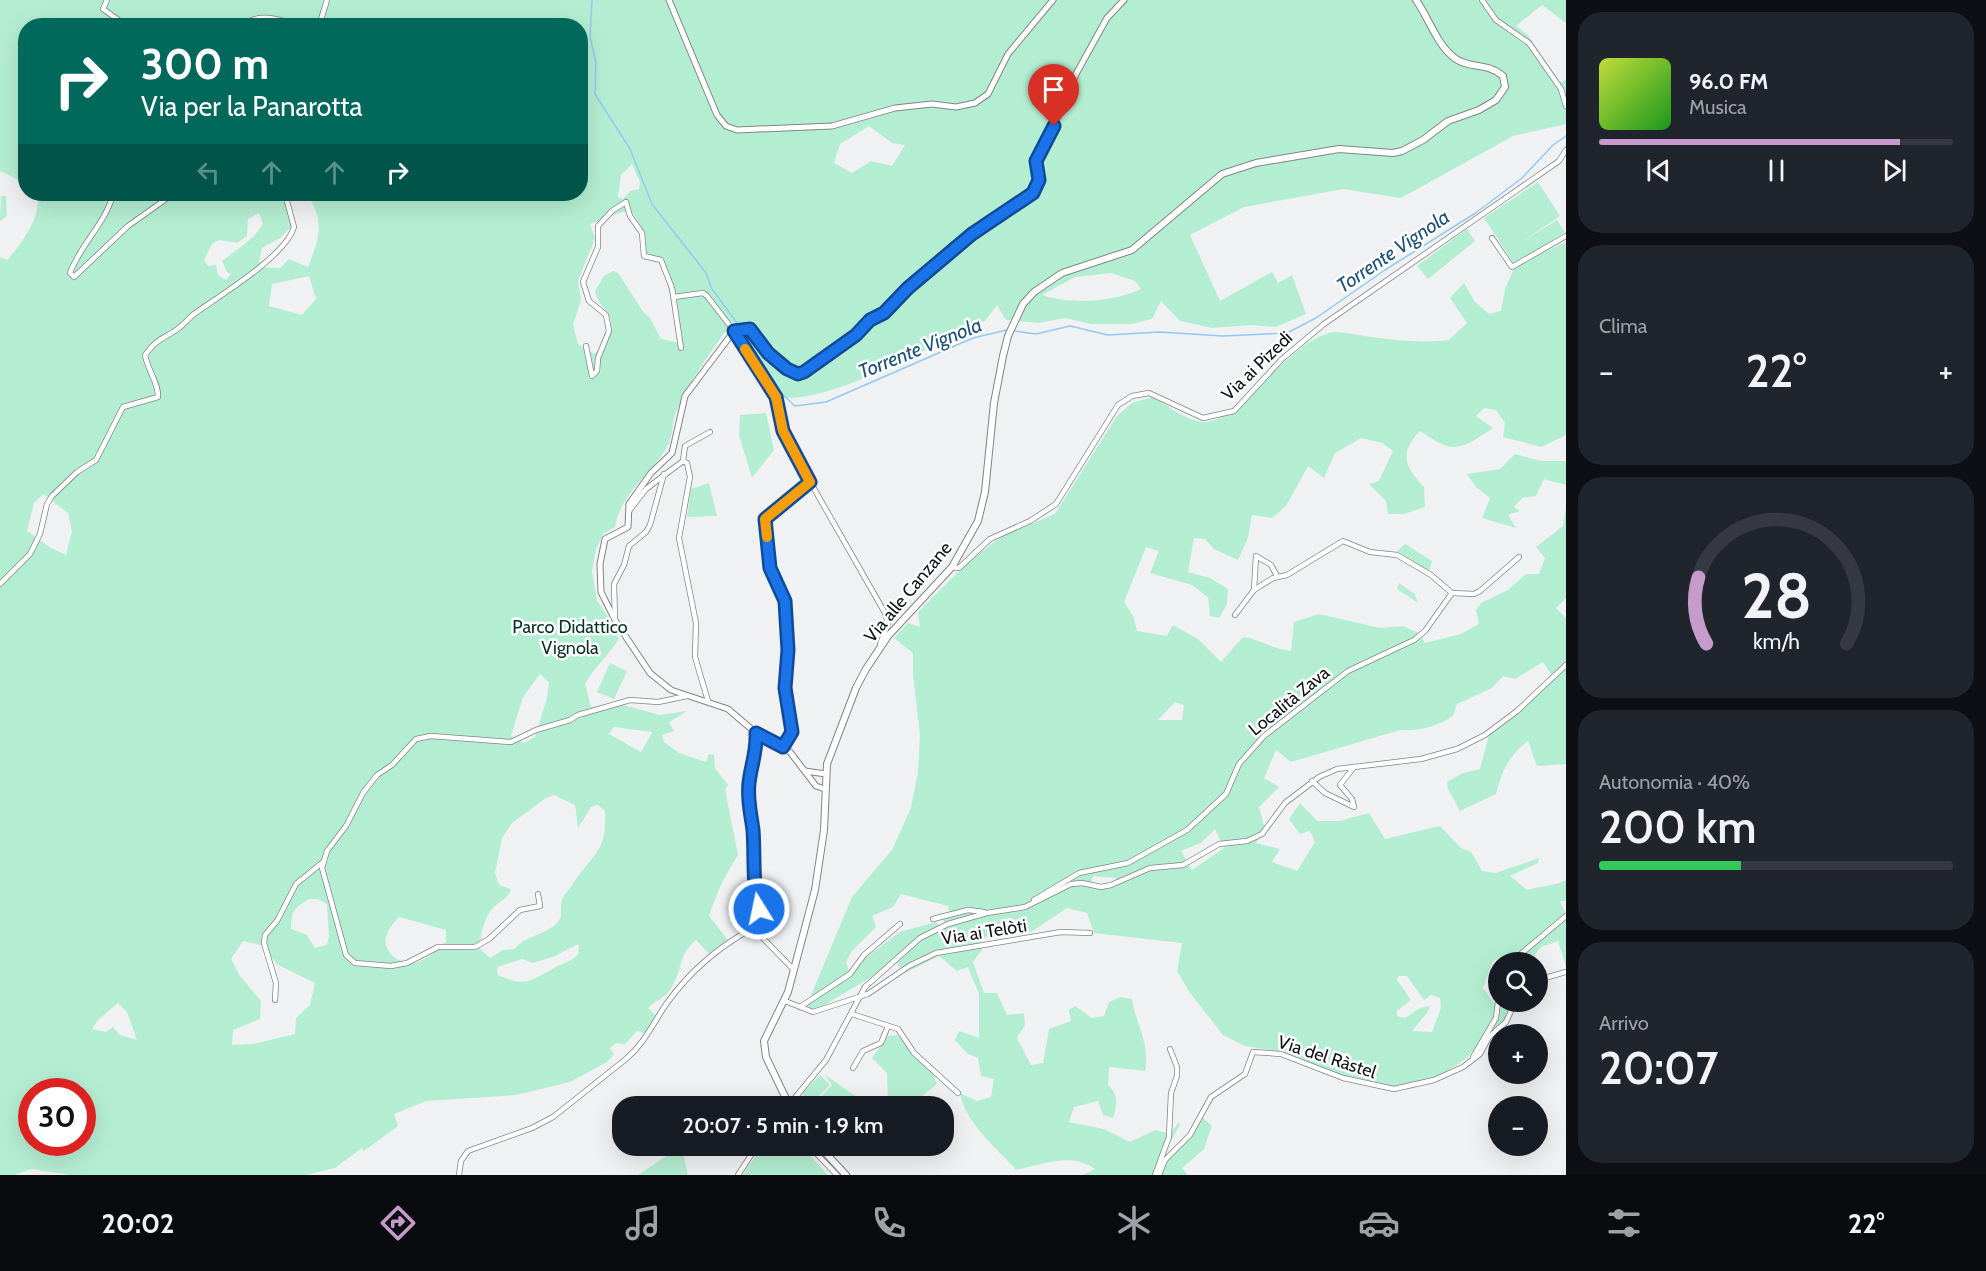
<!DOCTYPE html>
<html lang="it">
<meta charset="utf-8">
<style>
body{margin:0;font-family:Cabin,sans-serif;background:#20242c;color:#f1f3f6;height:100vh;display:flex;flex-direction:column;font-size:22px;white-space:nowrap}
*{box-sizing:border-box;margin:0}
p{font-size:20px;color:#9ea1a6}
.icon{flex:none;width:33px;height:33px;fill:none;stroke:currentColor;stroke-width:2;stroke-linecap:round;stroke-linejoin:round}
.map{position:relative;flex:1;overflow:hidden}
.drawer{display:flex;flex-direction:column;gap:12px;padding:12px;background:#0d0f14;width:420px}
.drawer>*{flex:none}
.guide{position:absolute;left:18px;top:18px;width:570px;height:183px;border-radius:24px;box-shadow:0 6px 24px #0002;background:#00695c;color:#fff;overflow:hidden}
.tools{position:absolute;left:1488px;top:952px;display:grid;gap:12px}
.tools a{display:grid;place-items:center;width:60px;height:60px;border-radius:50%;background:#171b24;box-shadow:0 6px 24px #0002;font-size:30px}
.speed{position:absolute;left:18px;top:1078px;display:flex;gap:12px;font-size:30px;font-weight:700;text-align:center}
.speed>*{display:grid;place-content:center;width:78px;height:78px;border-radius:50%;background:#171b24;box-shadow:0 6px 24px #0002;line-height:1}
.speed .limit{border:9px solid #d22;background:#fff;color:#111}
.pin{position:absolute;display:grid;place-items:center;width:51px;height:51px;color:#fff;margin:-62px -26px;border-radius:50% 50% 50% 0;rotate:-45deg;box-shadow:0 0 6px #0007}
.pin .icon{rotate:45deg}
.me{position:absolute;width:66px;margin:-33px;rotate:350deg;stroke-linejoin:round;filter:drop-shadow(0 0 4px #0008)}
.turn{display:flex;align-items:center;gap:21px;height:126px;padding:0 24px;font-size:27px}
.turn .icon{width:78px;height:78px;stroke-width:2.5}
.turn b{display:block;font-size:42px;line-height:51px}
.lanes{display:flex;align-items:center;height:57px;padding:0 24px;background:#0003;justify-content:center;gap:30px;direction:ltr}
.lanes .off{opacity:.35}
.big{font-size:45px;font-weight:600;line-height:1.1}
.drawer .tile{flex:1;display:flex;flex-direction:column;justify-content:center;gap:9px;min-width:0;padding:0 21px;border-radius:24px;background:#20242c}
.drawer .dial{align-items:center;gap:0}
.dial svg{height:156px;overflow:visible;fill:none;stroke:#363941;stroke-width:7;stroke-linecap:round;text-anchor:middle}
.dial text{fill:#f1f3f6;stroke:none}
.song{display:flex;align-items:center;gap:18px}
.cover{width:72px;height:72px;border-radius:9px;background:linear-gradient(135deg,hsl(70 70% 55%),hsl(120 70% 35%))}
.played{height:6px;border-radius:3px;background:linear-gradient(90deg,#c69bcb 85%,#363941 85%)}
.keys{display:flex;justify-content:space-around;direction:ltr}
.heat{display:flex;justify-content:space-between;align-items:center;font-size:33px;direction:ltr}
.charge{height:9px;border-radius:4px;background:linear-gradient(90deg,#34c759 40%,#363941 0)}
.trip{position:absolute;left:612px;top:1096px;width:342px;height:60px;border-radius:24px;background:#171b24;box-shadow:0 6px 24px #0002;font-weight:600;line-height:60px;text-align:center}
.menu{display:flex;height:96px;justify-content:space-around;align-items:center;background:#090b0e;color:#9ea1a6}
.menu .icon{width:42px;height:42px}
.menu .selected{color:#c69bcb}
.menu b{font-size:27px;color:#f1f3f6}
main{display:flex;flex:1;min-height:0}
.map>svg:first-child{display:block}
.green{fill:#b4eed2;fill-rule:evenodd}
.lines{fill:none;stroke-linecap:round;stroke-linejoin:round}
.stream{stroke:#94c9f6;stroke-width:1.5}
.minor-casing{stroke:#838485;stroke-width:6}
.tertiary-casing{stroke:#838485;stroke-width:7}
.secondary-casing{stroke:#838485;stroke-width:8}
.minor{stroke:#fff;stroke-width:4.5}
.tertiary{stroke:#fff;stroke-width:5}
.secondary{stroke:#fff;stroke-width:6}
.route-casing{stroke:#114b97;stroke-width:15}
.route{stroke:#1a73e8;stroke-width:10}
.slow{stroke:#f59e0b;stroke-width:10}
.labels{text-anchor:middle;stroke-width:5;stroke-linejoin:round;paint-order:stroke}
.street-label{font-size:18px;fill:#131314;stroke:#fdfeff}
.park-label{font-size:18px;fill:#073121;stroke:#fdfeff}
.water-label{font-size:20px;font-style:italic;fill:#215177;stroke:#fdfeff}
</style>
<main>
<div class="map">
<svg width="1566" height="1175" viewBox="0 0 1566 1175">
<rect width="100%" height="100%" fill="#f0f1f2"/>
<g class="green">
<path d="M0 0H1414L1456 60 1502 76V93L1478 109 1462 113 1422 139 1393 152 1339 147 1221 173 1207 182 1132 249 1076 267 1033 291 1013 320H1006L997 305 985 321C931 345 842 399 784 398L732 321C713 350 689 380 676 412 671 424 674 435 667 447 651 475 621 492 615 527L603 534 596 549 592 571 597 601 612 623 619 639C608 656 594 667 585 684L591 707 623 705 660 715 687 711 669 722 674 731 662 735 664 742 679 753 706 762 709 754 714 755 715 768 728 785 725 790 738 855C725 875 716 894 709 916L728 940 709 954 696 940C678 954 682 973 670 990 665 997 654 1002 648 1008L658 1017 647 1034 637 1031 625 1044 616 1043 610 1048 614 1054 607 1062 570 1082 516 1095 426 1101 394 1114 398 1126 364 1151 362 1148 335 1168 306 1175H72L31 1169 15 1175H0V257L7 260C20 247 45 211 36 194H283L294 224 280 238 262 248 258 267 280 268 289 259 308 267C319 241 326 219 306 194H580V26H26V180L21 181 0 171ZM869 126 892 143 905 145 892 166 871 161 852 173 834 163 840 144ZM632 164 640 182 639 189 630 191 623 199 618 197 621 175ZM622 212 633 213 642 228 645 252 663 263 680 343 661 339 650 318 644 313 618 273 613 271 604 276 595 291C597 301 601 304 607 312 618 328 607 344 594 354L578 344 573 325 581 300 578 281 595 238 590 224ZM259 213 263 224C253 241 237 249 222 261L227 272 231 274 226 280 218 275 216 265 208 266 204 260 212 244 219 240 237 243 247 236 248 219ZM309 276 316 299 302 315 269 306 272 284ZM43 494 68 513 72 531 66 555 51 548 27 531 34 503ZM540 674 549 682 547 698 535 737 524 743 511 736 523 697ZM614 727 652 732V733L641 752 609 734ZM554 795 575 805 578 828 591 807 598 805 605 811C607 854 593 852 573 884 570 889 564 894 562 900 559 908 564 914 558 922 547 935 525 935 515 949L503 950 490 958 480 949C480 935 484 917 494 907 501 900 508 899 511 889L499 885 495 873 502 838 512 823 546 798ZM309 899H318L327 904 329 936 327 945 315 948 307 935 291 929C291 912 294 908 309 899ZM399 917 446 930V942C438 949 425 962 414 963 399 964 383 953 386 937 388 929 394 923 399 917ZM243 941 261 945 278 965 315 983 310 1005 296 1018 295 1034 254 1044 232 1045 233 1030 260 1019 261 1001 240 976 231 959ZM576 945H579L578 955C570 962 563 963 554 968 529 982 526 987 498 975L497 967 522 959 533 963 555 956ZM118 1003 127 1012 137 1040 120 1035 113 1027 106 1032 92 1029 98 1020ZM32 1092H82L83 1104 94 1111 84 1121 82 1143 66 1149 63 1143H32Z"/>
<path d="M1418 0H1566V23L1542 5 1516 26 1528 35 1560 82 1566 80V124L1513 136 1401 198 1343 189 1244 207 1190 235 1220 301 1272 272 1278 283 1292 275 1306 314 1275 327 1251 325 1212 328 1180 321 1161 301 1152 319 1131 324H1091L1065 318 1039 323 1015 321 1034 293 1063 274 1133 251 1148 241 1209 184 1238 169 1339 150 1394 155 1449 122 1497 101 1506 87 1504 75C1488 61 1473 68 1457 58 1443 50 1427 15 1418 0ZM1111 273 1135 281 1141 289C1112 302 1072 305 1042 295L1075 277Z"/>
<polygon points="1538,182 1560,216 1519,244 1557,220 1565,232 1515,265 1484,218"/>
<polygon points="1,196 6,196 7,216 0,221"/>
<polygon points="1467,229 1475,241 1428,279 1417,266"/>
<path d="M1566 242V435L1541 447 1503 437 1505 423 1496 410 1484 408 1476 416 1493 428C1460 450 1454 455 1420 431 1399 453 1404 466 1424 487L1425 507 1404 514H1388L1386 501 1369 484 1379 481 1393 451 1382 443 1361 438 1335 453 1324 478 1308 466 1286 506 1272 518 1252 515 1248 538 1238 560 1214 549 1205 539 1194 538 1188 572 1210 578 1228 589 1227 604 1219 618 1210 616 1208 597 1192 585 1150 573 1159 551 1146 547 1124 602 1133 616 1137 631 1167 636 1173 625 1198 639 1221 662 1243 637C1260 639 1274 650 1291 651L1294 622 1319 614 1380 628 1403 626 1419 633 1425 643 1461 634 1479 624 1476 610 1481 603 1508 590 1526 574H1539L1545 558 1536 547 1563 526 1566 506V598L1556 608 1566 618V764L1537 766 1528 741C1509 755 1502 771 1496 794L1460 811 1448 789 1447 782 1463 773 1480 769 1489 735 1521 711 1554 679 1543 662 1515 679 1503 676 1492 688 1457 704 1453 716C1436 727 1420 731 1400 730L1291 762 1276 750 1264 778 1279 787 1259 807 1265 829 1256 843 1280 849 1272 862 1297 871 1315 842 1310 831 1300 834 1289 819 1300 803 1317 821H1340L1369 813 1385 839 1440 826 1461 848 1471 852 1482 871 1496 873 1539 858 1538 863 1510 876 1527 890C1539 886 1555 886 1566 880V901H1560L1566 914V967L1558 941 1541 947 1529 963H1512L1514 953 1493 961 1483 988 1494 1003 1513 1002 1504 1023 1464 1060 1438 1077 1389 1089 1359 1081 1277 1051 1245 1046 1223 1035 1190 993 1177 971 1182 943 1094 933 1087 913 1067 908 1031 932 979 938 982 950 973 962 984 993H997L1007 1015 1024 1013 1025 1025 1017 1038 1031 1065 1043 1063 1049 1029 1071 1021 1069 1010 1075 1006 1092 1018 1104 1016 1109 1002 1121 997 1132 999C1136 1025 1151 1046 1145 1071L1109 1067 1108 1085C1119 1095 1117 1105 1113 1118L1103 1115 1098 1101 1074 1107 1069 1122 1104 1129 1130 1142 1155 1130 1170 1134 1179 1122 1180 1125 1165 1151 1168 1155 1191 1139 1203 1118 1212 1126 1204 1149 1182 1168 1188 1175H1083L1095 1169C1072 1152 1043 1164 1016 1170 997 1148 965 1123 960 1093L977 1101 991 1097 994 1079 981 1076 978 1058 968 1054 955 1040 959 1031 979 1038V994L968 967 957 971 939 956 905 973 893 959 885 969 814 1011 807 1005 852 897 892 850 911 808 918 772 920 735 913 674V653L894 638 908 623 920 627 918 612 966 564 1002 536 1055 514 1117 416 1132 403 1153 397C1166 405 1182 417 1197 421 1238 433 1287 336 1336 332 1347 332 1361 336 1372 337 1399 341 1423 343 1449 340L1467 323 1450 298 1464 283 1475 302 1489 314 1501 311 1505 289 1515 266ZM1175 702 1184 705 1182 720H1158ZM1215 829 1224 848 1192 870 1181 851 1201 843ZM1094 876 1116 878 1117 885 1100 889 1091 880ZM901 894 948 906 950 916 944 920 943 929 936 922 900 932 849 970 846 962 852 951 876 927 872 916 893 907ZM1398 976H1407L1424 1000 1431 995 1440 998 1441 1008 1432 1032 1412 1031 1427 1013 1430 1006 1420 1008 1405 1018 1397 1016V1011L1411 1000 1397 980Z"/>
<polygon points="766,413 774,450 752,478 739,435 740,415"/>
<polygon points="1515,454 1540,461 1566,461 1566,485 1544,479 1536,496 1522,498 1514,507 1520,511 1508,515 1516,528 1482,518 1490,498 1476,487 1467,474 1500,469"/>
<polygon points="709,483 717,516 687,517 691,489"/>
<polygon points="1405,544 1432,561 1429,571 1397,551"/>
<polygon points="1399,583 1415,594 1418,603 1397,589"/>
<polygon points="610,663 627,671 614,699 597,692"/>
<path d="M897 1035C911 1051 931 1064 937 1084L917 1100 919 1107H879L888 1099 887 1073 872 1058 888 1036Z"/>
<polygon points="824,1074 871,1107 811,1107 832,1085"/>
<polygon points="820,1075 830,1085 812,1103 802,1094"/>
<polygon points="763,1146 801,1146 828,1175 742,1175"/>
<polygon points="671,1153 683,1153 688,1175 638,1175"/>
</g>
<g class="lines">
<g class="stream">
<polyline points="592,0 590,37 596,63 595,94 630,149 652,204 706,273 712,289 740,327"/>
<polyline points="742,331 779,391 795,406 826,402 973,338 1007,330"/>
<polyline points="1015,331 1036,334 1070,326 1108,335 1159,332 1223,336 1287,333 1316,318 1385,270 1477,212 1522,178 1553,145 1566,136"/>
</g>
<defs>
<g id="minor">
<polyline points="107,0 103,9 127,26"/>
<polyline points="1482,0 1496,20 1529,43 1561,89 1566,106"/>
<path d="M242 26C259 11 282 20 300 26"/>
<polyline points="319,26 327,0"/>
<path d="M113 194C106 223 80 245 70 273L74 277 128 226 173 194"/>
<polyline points="1492,238 1512,267 1566,236"/>
<polyline points="674,297 703,293 707,296 734,331 776,397 783,431 792,450 885,613 888,624 880,644"/>
<polyline points="586,346 592,376 597,371 598,358 609,331 606,315 589,301 583,282 598,247 598,226 612,211 626,202 630,216 642,233 644,256 661,260 672,288 681,348"/>
<polyline points="629,511 646,489 683,461"/>
<polyline points="952,567 959,568 990,539 1030,521 1056,504 1118,405 1132,396 1149,393 1203,418 1234,411 1282,359 1324,324 1559,161 1566,150"/>
<path d="M0 584 30 554 40 534 47 504 52 496 77 472 96 460 123 407 158 397C159 384 148 371 145 355 156 341 158 341 173 332 181 328 187 320 194 314 219 296 286 256 294 227L285 194"/>
<polyline points="1452,593 1474,594 1480,591 1519,557"/>
<polyline points="1235,615 1254,590 1256,556 1271,565 1277,576"/>
<polyline points="615,619 614,584 624,565 629,546 646,532 650,525 664,474"/>
<polyline points="708,701 695,657 696,623 679,538 690,477 687,463 683,461 685,446 710,432"/>
<polyline points="756,733 756,759 749,783 748,808 752,828 754,889 759,908 753,928 794,970"/>
<polyline points="783,747 792,732 785,688 788,650 785,601 770,568 765,519 810,482"/>
<polyline points="1312,781 1325,793 1354,807 1352,799 1340,785 1354,767"/>
<polyline points="538,894 540,906 520,910 489,939 475,947 438,947 407,963 391,966 355,963 346,955 322,868 327,851 346,826 363,793 377,775 392,765 416,739 431,736 511,742 536,730 570,720 578,715 630,700 658,702 687,696"/>
<polyline points="1034,900 1079,873 1128,863 1187,830 1226,794 1239,764 1264,736 1348,671 1414,640 1425,631 1452,593 1431,575 1397,555 1370,552 1343,541 1287,575 1273,578 1254,590"/>
<polyline points="933,919 968,910 984,912"/>
<polyline points="1510,963 1566,916"/>
<polyline points="1538,980 1566,972"/>
<polyline points="275,1000 276,983 264,943 265,935 277,921 296,884 323,862"/>
<polyline points="785,1001 813,1012 868,994 909,966 936,953 1061,932 1090,933"/>
<polyline points="800,1007 850,974 864,955 900,924"/>
<polyline points="852,1014 898,1029 914,1053 958,1093"/>
<polyline points="1473,1057 1496,1018 1498,1002"/>
<polyline points="853,1068 863,1051 881,1043 888,1026"/>
<polyline points="789,1105 826,1060 865,987 920,938 948,924 987,913 1025,907 1071,884 1082,883 1101,887 1111,885 1150,868 1183,865 1219,844 1247,841 1262,834 1285,803 1319,777 1337,769 1421,759 1457,749 1485,735 1517,711 1566,665"/>
<polyline points="809,1146 837,1175"/>
<path d="M459 1175 461 1161 468 1151 532 1128 553 1117 626 1059C645 1043 653 1023 667 1003 690 971 718 947 753 928"/>
<polyline points="738,1175 757,1146"/>
<polyline points="1155,1175 1169,1137 1171,1093 1177,1076 1177,1067 1170,1049"/>
<polyline points="1159,1175 1165,1160 1190,1135 1211,1097 1245,1074 1253,1052 1281,1054 1343,1078 1394,1089 1434,1080 1463,1067 1480,1054 1489,1037 1506,1022 1515,1002"/>
</g>
<g id="tertiary">
<polyline points="669,0 717,115 726,126 737,130 832,126 895,108 932,104 956,107 975,103 988,94 1008,54 1053,0"/>
<polyline points="805,771 826,774"/>
<polyline points="825,789 816,786 790,752 756,733 728,709 671,690 650,673 616,622 601,592 600,564 605,539 628,527 629,504 651,473 672,453 685,396 734,331 750,329 768,353 787,369 798,374 804,372 856,335 870,320 884,313 907,288 972,234 1033,193 1039,180 1036,161 1038,154 1054,126 1076,74 1107,18 1124,0"/>
</g>
<g id="secondary">
<path d="M790 1107 766 1057 764 1041 788 992 815 890 824 830 827 764 856 688 866 669 888 636 952 567 978 521 985 492 994 403 1003 356 1008 336 1023 304 1034 292 1062 273 1132 250 1222 174 1256 163 1339 149 1393 153 1402 151 1423 140 1448 121 1479 110 1496 100 1505 87 1503 76C1487 62 1470 69 1456 59 1437 46 1429 18 1416 0"/>
<polyline points="819,1146 846,1175"/>
</g>
</defs>
<use href="#minor" class="minor-casing"/>
<use href="#tertiary" class="tertiary-casing"/>
<use href="#secondary" class="secondary-casing"/>
<use href="#minor" class="minor"/>
<use href="#tertiary" class="tertiary"/>
<use href="#secondary" class="secondary"/>
</g>
<g class="lines">
<defs>
<path id="route" d="M759 909C752 882 755 857 753 830 751 814 747 800 749 783 751 765 757 752 756 733L783 747 792 732 785 688 788 650 785 601 770 568 765 519 810 482 783 431 776 397 734 331 750 329 768 353 787 369 798 374 804 372 856 335 870 320 884 313 908 288 972 234 1033 193 1039 180 1036 161 1054 126"/>
</defs>
<use href="#route" class="route-casing"/>
<use href="#route" class="route"/>
<polyline class="slow" points="745,349 776,397 783,431 810,482 765,519 767,537"/>
</g>
<g class="labels">
<g class="street-label">
<text transform="translate(1257 366) rotate(-44)" y="6">Via ai Pizedi</text>
<text transform="translate(908 592) rotate(-50)" y="6">Via alle Canzane</text>
<text transform="translate(1289 701) rotate(-39)" y="6">Località Zava</text>
<text transform="translate(984 932) rotate(-9)" y="6">Via ai Telòti</text>
<text transform="translate(1327 1057) rotate(18)" y="6">Via del Ràstel</text>
</g>
<g class="park-label">
<text x="570" y="633">Parco Didattico<tspan x="570" dy="21">Vignola</tspan></text>
</g>
<g class="water-label">
<text transform="translate(1393 251) rotate(-34)" y="7">Torrente Vignola</text>
<text transform="translate(920 348) rotate(-22)" y="7">Torrente Vignola</text>
</g>
</g>
</svg>
<div class="tools">
<a><svg class="icon" aria-label="search" viewBox="0 0 24 24"><circle cx="10" cy="10" r="6"/><path d="M15 15l6 6"/></svg></a>
<a>+</a>
<a>−</a>
</div>
<div class="speed"><div class="limit">30</div></div>
<div class="pin" style="left:1054px;top:126px;background:#d93025"><svg class="icon" aria-label="arrive" viewBox="0 0 24 24"><path d="M6 21V4h12l-3 4 3 4H6"/></svg></div>
<svg class="me" style="left:759px;top:909px" viewBox="-20 -20 40 40"><circle r="17" fill="#1a73e8" stroke="#fff" stroke-width="3"/><path d="M0-11L8 9 0 5-8 9z" fill="#fff"/></svg>
<div class="trip">20:07 · 5 min · 1.9 km</div>
<div class="guide">
<div class="turn"><svg class="icon" aria-label="right" viewBox="0 0 24 24"><path d="M7 20v-9h11M14 6l5 5-5 5"/></svg><div><b>300 m</b>Via per la Panarotta</div></div>
<div class="lanes"><svg class="icon off" aria-label="left" viewBox="0 0 24 24"><path d="M17 20v-9H6M10 6l-5 5 5 5"/></svg><svg class="icon off" aria-label="ahead" viewBox="0 0 24 24"><path d="M12 20V5M6 11l6-6 6 6"/></svg><svg class="icon off" aria-label="ahead" viewBox="0 0 24 24"><path d="M12 20V5M6 11l6-6 6 6"/></svg><svg class="icon" aria-label="right" viewBox="0 0 24 24"><path d="M7 20v-9h11M14 6l5 5-5 5"/></svg></div>
</div>
</div>
<section class="drawer">
<div class="tile">
<div class="song"><i class="cover"></i><div><b>96.0 FM</b><p>Musica</p></div></div>
<div class="played"></div>
<div class="keys"><svg class="icon" aria-label="previous" viewBox="0 0 24 24"><path d="M18 5L8 12l10 7zM5 5v14"/></svg><svg class="icon" aria-label="pause" viewBox="0 0 24 24"><path d="M8 5v14M16 5v14"/></svg><svg class="icon" aria-label="next" viewBox="0 0 24 24"><path d="M6 5l10 7-10 7zM19 5v14"/></svg></div>
</div>
<div class="tile"><p>Clima</p>
<div class="heat"><a>−</a><b class="big">22°</b><a>+</a></div>
</div>
<div class="tile dial"><svg viewBox="0 0 100 80">
<path d="M14 69A42 42 0 1 1 86 69"/>
<path d="M14 69A42 42 0 0 1 10 35" stroke="#c69bcb"/>
<text x="50" y="56" font-size="32" font-weight="700">28</text>
<text x="50" y="72" font-size="11">km/h</text>
</svg></div>
<div class="tile"><p>Autonomia · 40%</p><b class="big">200 km</b><div class="charge"></div></div>
<div class="tile"><p>Arrivo</p><b class="big">20:07</b></div>
</section>
</main>
<nav class="menu">
<b>20:02</b>
<svg class="icon selected" aria-label="directions" viewBox="0 0 24 24"><path d="M12 3l9 9-9 9-9-9zM9 14v-3h6M13 9l2 2-2 2"/></svg>
<svg class="icon" aria-label="music" viewBox="0 0 24 24"><path d="M9 18V5l10-2v13"/><circle cx="6" cy="18" r="3"/><circle cx="16" cy="16" r="3"/></svg>
<svg class="icon" aria-label="phone" viewBox="0 0 24 24"><path d="M5 4h4l2 5-3 2q2 4 5 5l2-3 5 2v4C11 20 4 13 5 4z"/></svg>
<svg class="icon" aria-label="climate" viewBox="0 0 24 24"><path d="M12 3v18M4 7l16 10M4 17L20 7"/></svg>
<svg class="icon" aria-label="car" viewBox="0 0 24 24"><path d="M5 17H2v-5l4-1 3-4h7l3 4 3 1v5h-3M9 17h6M6 11h13"/><circle cx="7" cy="17" r="2"/><circle cx="17" cy="17" r="2"/></svg>
<svg class="icon" aria-label="filters" viewBox="0 0 24 24"><path d="M4 7h16M4 17h16"/><circle cx="9" cy="7" r="2"/><circle cx="15" cy="17" r="2"/></svg>
<b>22°</b>
</nav>
